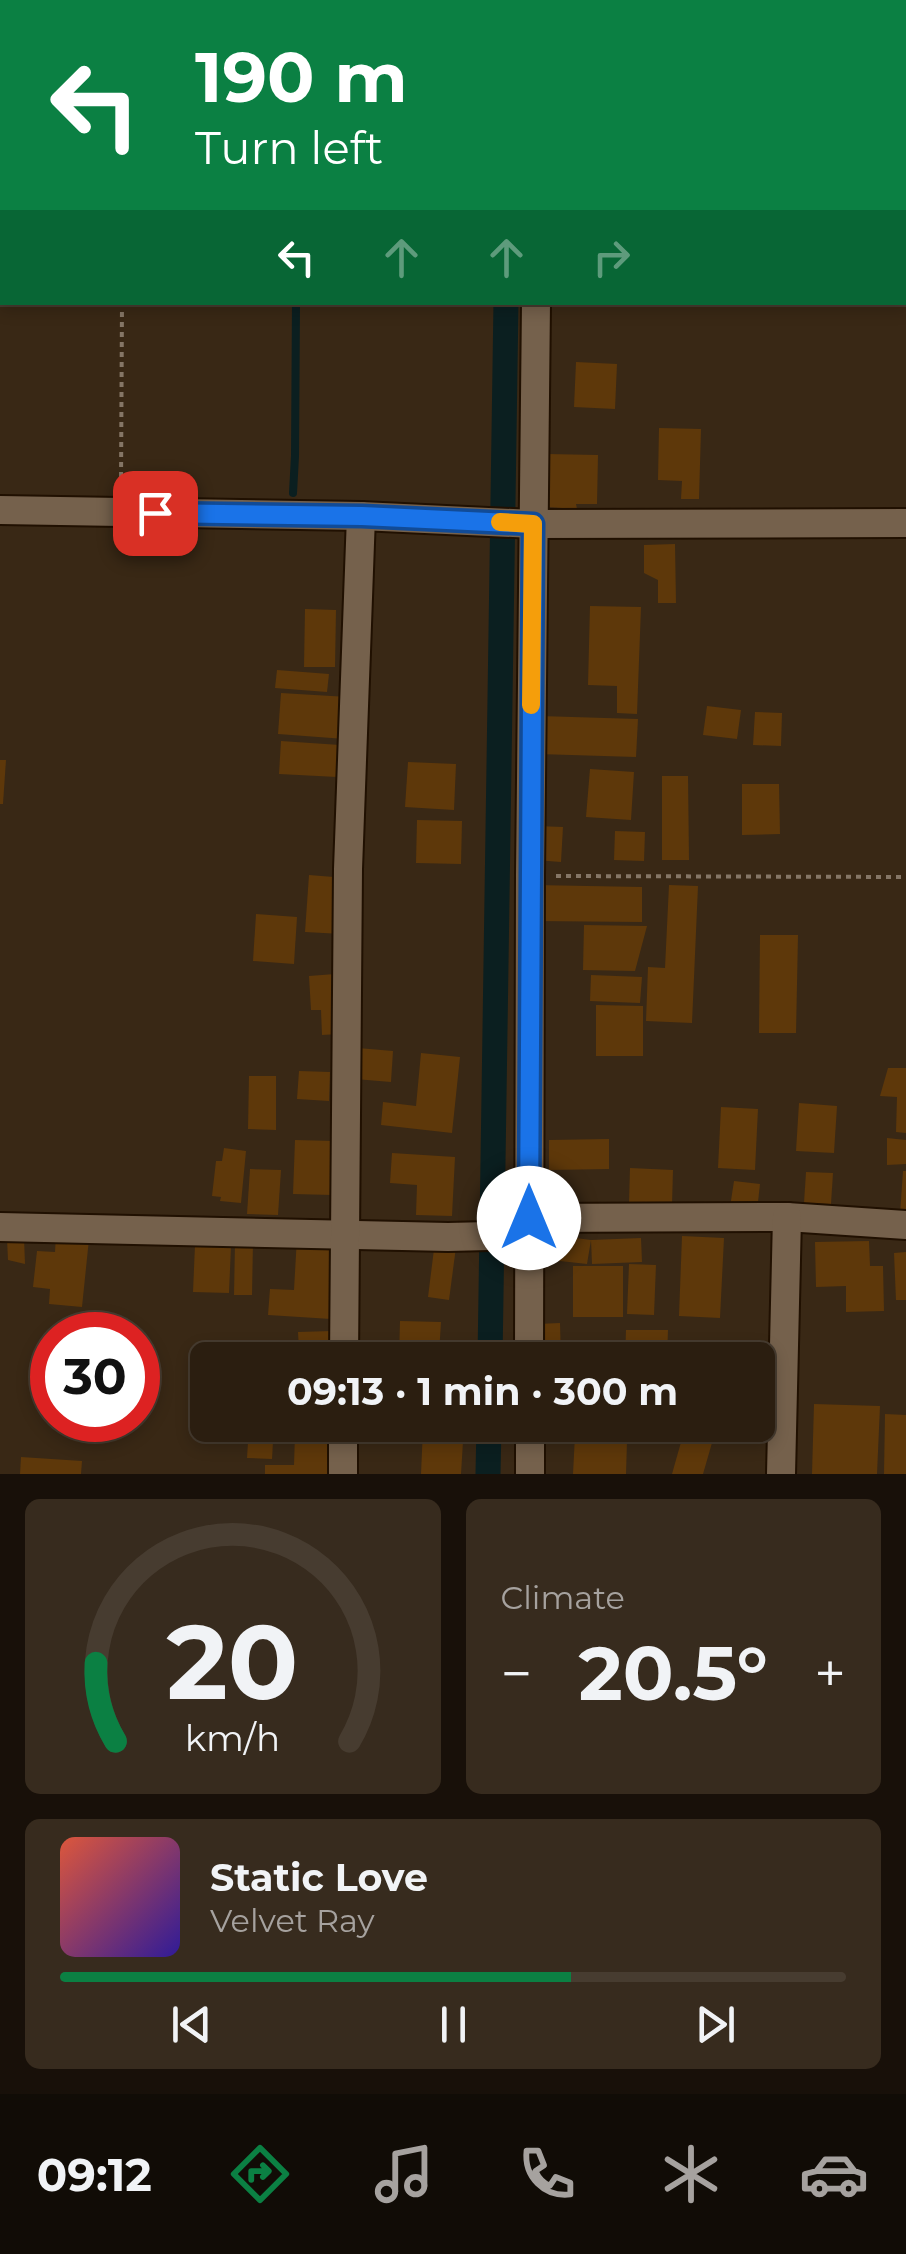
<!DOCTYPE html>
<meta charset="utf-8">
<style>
body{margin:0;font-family:Montserrat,sans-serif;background:#372b1e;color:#f1f3f6;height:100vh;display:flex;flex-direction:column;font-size:38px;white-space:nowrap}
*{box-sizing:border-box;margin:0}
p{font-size:32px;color:#a6a29f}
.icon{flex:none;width:55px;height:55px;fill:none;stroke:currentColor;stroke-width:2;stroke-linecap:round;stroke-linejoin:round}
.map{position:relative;height:1474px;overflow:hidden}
.side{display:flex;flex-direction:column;gap:25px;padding:25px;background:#181009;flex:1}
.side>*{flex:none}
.top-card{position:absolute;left:0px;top:0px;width:908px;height:305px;box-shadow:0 5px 15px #0003,0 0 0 2px #473c30;background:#0b8043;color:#fff;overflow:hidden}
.speed{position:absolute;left:30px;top:1312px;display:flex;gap:20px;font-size:50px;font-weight:700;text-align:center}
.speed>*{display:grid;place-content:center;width:130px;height:130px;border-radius:50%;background:#2b1e10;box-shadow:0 5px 15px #0003,0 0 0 2px #473c30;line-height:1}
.speed .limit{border:15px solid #d22;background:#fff;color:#111}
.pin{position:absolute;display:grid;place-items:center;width:85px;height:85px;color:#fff;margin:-42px;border-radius:20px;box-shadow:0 5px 15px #0006}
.me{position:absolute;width:110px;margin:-55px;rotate:0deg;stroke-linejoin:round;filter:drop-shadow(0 0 8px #0008)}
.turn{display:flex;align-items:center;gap:35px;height:210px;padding:0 30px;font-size:45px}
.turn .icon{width:130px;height:130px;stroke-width:2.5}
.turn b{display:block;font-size:70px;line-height:85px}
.lanes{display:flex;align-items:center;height:95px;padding:0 30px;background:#0003;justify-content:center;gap:50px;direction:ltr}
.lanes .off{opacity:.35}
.big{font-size:75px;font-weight:700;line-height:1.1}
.side .widget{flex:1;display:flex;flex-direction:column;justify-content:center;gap:15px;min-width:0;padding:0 35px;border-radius:15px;background:#372b1e}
.side .dial{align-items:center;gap:0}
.dial svg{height:260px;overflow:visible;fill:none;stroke:#473c30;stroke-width:7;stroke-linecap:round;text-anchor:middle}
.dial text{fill:#f1f3f6;stroke:none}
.song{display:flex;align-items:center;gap:30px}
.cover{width:120px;height:120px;border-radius:15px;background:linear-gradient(135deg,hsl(10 70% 55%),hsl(250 70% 35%))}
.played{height:10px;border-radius:5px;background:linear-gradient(90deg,#0b8043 65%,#473c30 65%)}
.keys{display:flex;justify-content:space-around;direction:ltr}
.heat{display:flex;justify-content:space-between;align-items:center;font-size:55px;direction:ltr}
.side .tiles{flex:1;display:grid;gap:25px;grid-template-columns:1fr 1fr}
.widget:last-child{grid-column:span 2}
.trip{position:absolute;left:190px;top:1342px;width:585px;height:100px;border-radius:15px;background:#2b1e10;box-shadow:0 5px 15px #0003,0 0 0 2px #473c30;font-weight:700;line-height:100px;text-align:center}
.tabs{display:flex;height:160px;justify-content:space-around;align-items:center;background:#110c06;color:#a6a29f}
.tabs .icon{width:70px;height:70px}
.tabs .active{color:#0b8043}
.tabs b{font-size:45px;color:#f1f3f6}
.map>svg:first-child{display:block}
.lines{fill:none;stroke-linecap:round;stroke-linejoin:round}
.stream{stroke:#0b1f20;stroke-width:8}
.canal{stroke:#0b1f20;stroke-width:25}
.building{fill:#5e380a}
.street-casing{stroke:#201001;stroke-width:32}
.path{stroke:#857666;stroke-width:4;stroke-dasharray:5 5;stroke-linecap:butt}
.street{stroke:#75614c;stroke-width:28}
.route-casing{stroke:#114b97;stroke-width:25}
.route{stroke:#1a73e8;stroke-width:18}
.slow{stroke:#f59e0b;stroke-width:18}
</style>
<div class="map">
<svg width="906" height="1474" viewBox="0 0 906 1474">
<rect width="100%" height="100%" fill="#392815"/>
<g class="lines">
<g class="stream">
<polyline points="296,2 296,0"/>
<polyline points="293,493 295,456 296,302"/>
</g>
<g class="canal">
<polyline points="509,2 509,0"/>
<polyline points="490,1360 506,302"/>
<polyline points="488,1474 489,1425"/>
</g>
</g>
<g class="building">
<polygon points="576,362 617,364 615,409 574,407"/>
<polygon points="659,428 701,429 699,499 681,499 682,481 658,480"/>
<polygon points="547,454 598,455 597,504 576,504 577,509 547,507"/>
<polygon points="675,544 676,603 658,603 658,580 644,573 644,545"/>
<polygon points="590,606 641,607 637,714 617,713 617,686 588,685"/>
<polygon points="305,609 336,610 335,667 304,667"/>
<polygon points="277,670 329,674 327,692 275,688"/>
<polygon points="281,693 348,697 345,739 278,734"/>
<polygon points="707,706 741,710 737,739 703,735"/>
<polygon points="755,712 782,713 781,746 753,745"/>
<polygon points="540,716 638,719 636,757 538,754"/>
<polygon points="281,741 340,745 337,777 279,774"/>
<polygon points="0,760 6,760 3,804 0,804"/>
<polygon points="408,762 456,764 454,810 405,807"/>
<polygon points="590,769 634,772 631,820 586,817"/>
<polygon points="662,776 688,776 689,860 662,860"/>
<polygon points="742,784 779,784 780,834 742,835"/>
<polygon points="417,820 462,821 461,864 416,863"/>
<polygon points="537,826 563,827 561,862 535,860"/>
<polygon points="615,831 645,832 644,861 614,860"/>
<polygon points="309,875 346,878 342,934 305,932"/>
<polygon points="534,885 642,887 642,922 533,921"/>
<polygon points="669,885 698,886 692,1023 646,1021 648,967 665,968"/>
<polygon points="256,914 297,917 294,964 253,961"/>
<polygon points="584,925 647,926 635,971 583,970"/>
<polygon points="760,935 798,935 796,1033 759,1033"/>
<polygon points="335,974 339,1034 322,1035 321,1010 311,1010 309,976"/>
<polygon points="591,975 642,977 640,1003 590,1001"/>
<polygon points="596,1005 643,1006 643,1056 596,1056"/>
<polygon points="358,1048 393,1051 391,1082 355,1079"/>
<polygon points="421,1053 460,1057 452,1133 381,1125 383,1102 416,1106"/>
<polygon points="888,1068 906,1068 906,1133 896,1132 897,1097 880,1096"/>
<polygon points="299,1071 330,1072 329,1101 297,1099"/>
<polygon points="249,1076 276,1076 276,1130 248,1129"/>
<polygon points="799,1103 837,1106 834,1153 796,1151"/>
<polygon points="721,1107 758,1109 755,1170 718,1168"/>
<polygon points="887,1138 906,1140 906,1164 887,1165"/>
<polygon points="609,1139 609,1169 549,1170 549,1140"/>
<polygon points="295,1140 334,1141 332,1195 293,1194"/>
<polygon points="224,1148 246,1151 241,1203 220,1201 221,1197 212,1196 216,1161 222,1161"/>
<polygon points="392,1153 455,1157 452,1216 416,1215 417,1185 390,1183"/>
<polygon points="630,1168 673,1170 672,1205 629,1204"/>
<polygon points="250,1169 281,1170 278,1215 247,1214"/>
<polygon points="903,1171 906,1171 906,1214 900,1214"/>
<polygon points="806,1172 833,1173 831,1204 804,1203"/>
<polygon points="734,1181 760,1184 757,1211 730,1207"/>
<polygon points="545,1234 591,1240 641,1238 642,1262 592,1264 591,1240 587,1264 542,1259"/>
<polygon points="56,1235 89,1239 82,1307 49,1304 50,1289 33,1287 37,1251 55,1252"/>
<polygon points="682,1236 724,1238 720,1318 679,1316"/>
<polygon points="297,1237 337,1240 331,1319 268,1315 270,1289 294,1290"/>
<polygon points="24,1238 25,1264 8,1260 7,1239"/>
<polygon points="869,1241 870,1266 883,1266 884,1311 846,1312 846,1286 816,1287 815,1242"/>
<polygon points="253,1242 252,1295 234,1295 235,1243"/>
<polygon points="195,1245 231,1246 229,1293 193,1292"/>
<polygon points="456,1247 449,1300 428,1297 434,1249"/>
<polygon points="906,1252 906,1300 896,1300 894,1253"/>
<polygon points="629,1264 656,1265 654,1315 627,1314"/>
<rect x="573" y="1266" width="50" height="51"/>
<polygon points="400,1321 441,1322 439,1354 467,1356 467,1360 399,1360"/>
<polygon points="560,1323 561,1360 538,1360 537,1324"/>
<polygon points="626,1330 668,1330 667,1360 625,1360"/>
<polygon points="333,1331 334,1360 280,1360 280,1352 299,1351 298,1332"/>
<polygon points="814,1404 880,1406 877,1474 812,1474"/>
<polygon points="885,1414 906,1415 906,1474 884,1474"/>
<polygon points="249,1425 274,1425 272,1459 247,1458"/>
<polygon points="431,1425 464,1425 461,1474 421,1474 423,1428 431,1429"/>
<polygon points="551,1425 610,1425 610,1440 627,1441 626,1474 573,1474 575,1435 548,1434"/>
<polygon points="685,1428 716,1429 703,1474 672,1474"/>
<polygon points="295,1434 332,1435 331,1474 265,1474 265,1465 294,1465"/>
<polygon points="21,1457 82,1461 81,1474 20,1474"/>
</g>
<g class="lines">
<defs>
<g id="street">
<polyline points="541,2 541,0"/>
<polyline points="0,510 361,516 533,524 906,523"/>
<polyline points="529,1218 787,1217 906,1225"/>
<polyline points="0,1227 448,1237 528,1235"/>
<polyline points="344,1360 348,869 361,516"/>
<polyline points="529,1360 530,875 536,302"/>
<polyline points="530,1425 530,1474"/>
<polyline points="343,1474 343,1425"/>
<polyline points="781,1474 787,1217"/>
</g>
</defs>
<use href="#street" class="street-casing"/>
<g class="path">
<polyline points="124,2 124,0"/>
<polyline points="121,487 122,302"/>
<polyline points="556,876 906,877"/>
</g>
<use href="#street" class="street"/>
</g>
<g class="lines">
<defs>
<polyline id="route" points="155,513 362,516 533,524 529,1218"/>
</defs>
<use href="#route" class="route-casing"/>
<use href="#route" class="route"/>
<polyline class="slow" points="500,522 533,524 531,705"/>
</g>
</svg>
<div class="speed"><div class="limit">30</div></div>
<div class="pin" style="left:155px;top:513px;background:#d93025"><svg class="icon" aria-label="arrive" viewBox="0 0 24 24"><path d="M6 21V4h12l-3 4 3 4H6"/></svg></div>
<svg class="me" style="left:529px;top:1218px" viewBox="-20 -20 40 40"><circle r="19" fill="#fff"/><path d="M0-13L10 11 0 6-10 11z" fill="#1a73e8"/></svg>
<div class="trip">09:13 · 1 min · 300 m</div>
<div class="top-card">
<div class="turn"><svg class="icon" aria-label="left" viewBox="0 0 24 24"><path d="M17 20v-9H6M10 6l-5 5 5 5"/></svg><div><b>190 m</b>Turn left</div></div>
<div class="lanes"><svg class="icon" aria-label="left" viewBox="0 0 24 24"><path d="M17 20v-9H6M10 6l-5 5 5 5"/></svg><svg class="icon off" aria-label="ahead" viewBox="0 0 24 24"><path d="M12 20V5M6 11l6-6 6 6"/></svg><svg class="icon off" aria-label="ahead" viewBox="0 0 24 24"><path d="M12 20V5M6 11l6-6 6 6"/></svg><svg class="icon off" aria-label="right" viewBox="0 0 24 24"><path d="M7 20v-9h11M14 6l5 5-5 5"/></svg></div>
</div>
</div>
<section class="side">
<div class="tiles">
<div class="widget dial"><svg viewBox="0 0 100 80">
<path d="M14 69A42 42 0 1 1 86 69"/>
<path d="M14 69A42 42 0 0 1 8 45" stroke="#0b8043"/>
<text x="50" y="56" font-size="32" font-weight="700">20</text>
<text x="50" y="72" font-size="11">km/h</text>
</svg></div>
<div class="widget"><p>Climate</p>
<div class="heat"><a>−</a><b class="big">20.5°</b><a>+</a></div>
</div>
<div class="widget">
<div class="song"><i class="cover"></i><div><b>Static Love</b><p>Velvet Ray</p></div></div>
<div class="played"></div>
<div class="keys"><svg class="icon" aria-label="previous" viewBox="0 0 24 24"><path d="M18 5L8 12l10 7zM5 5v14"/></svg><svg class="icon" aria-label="pause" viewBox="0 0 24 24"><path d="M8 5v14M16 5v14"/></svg><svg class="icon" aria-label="next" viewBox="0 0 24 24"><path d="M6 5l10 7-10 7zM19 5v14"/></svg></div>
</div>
</div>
</section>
<nav class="tabs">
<b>09:12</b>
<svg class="icon active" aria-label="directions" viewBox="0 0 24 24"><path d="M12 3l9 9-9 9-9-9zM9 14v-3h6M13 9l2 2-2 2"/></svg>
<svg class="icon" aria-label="music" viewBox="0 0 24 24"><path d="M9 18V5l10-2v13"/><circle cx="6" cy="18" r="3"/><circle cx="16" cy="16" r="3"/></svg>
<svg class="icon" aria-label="phone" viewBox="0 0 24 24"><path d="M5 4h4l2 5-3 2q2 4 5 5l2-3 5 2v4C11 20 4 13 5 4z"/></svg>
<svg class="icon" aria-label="climate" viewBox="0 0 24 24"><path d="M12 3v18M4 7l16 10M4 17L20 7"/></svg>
<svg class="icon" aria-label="car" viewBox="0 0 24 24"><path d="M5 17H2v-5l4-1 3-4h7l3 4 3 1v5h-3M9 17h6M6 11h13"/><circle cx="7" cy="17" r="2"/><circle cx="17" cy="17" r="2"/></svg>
</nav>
